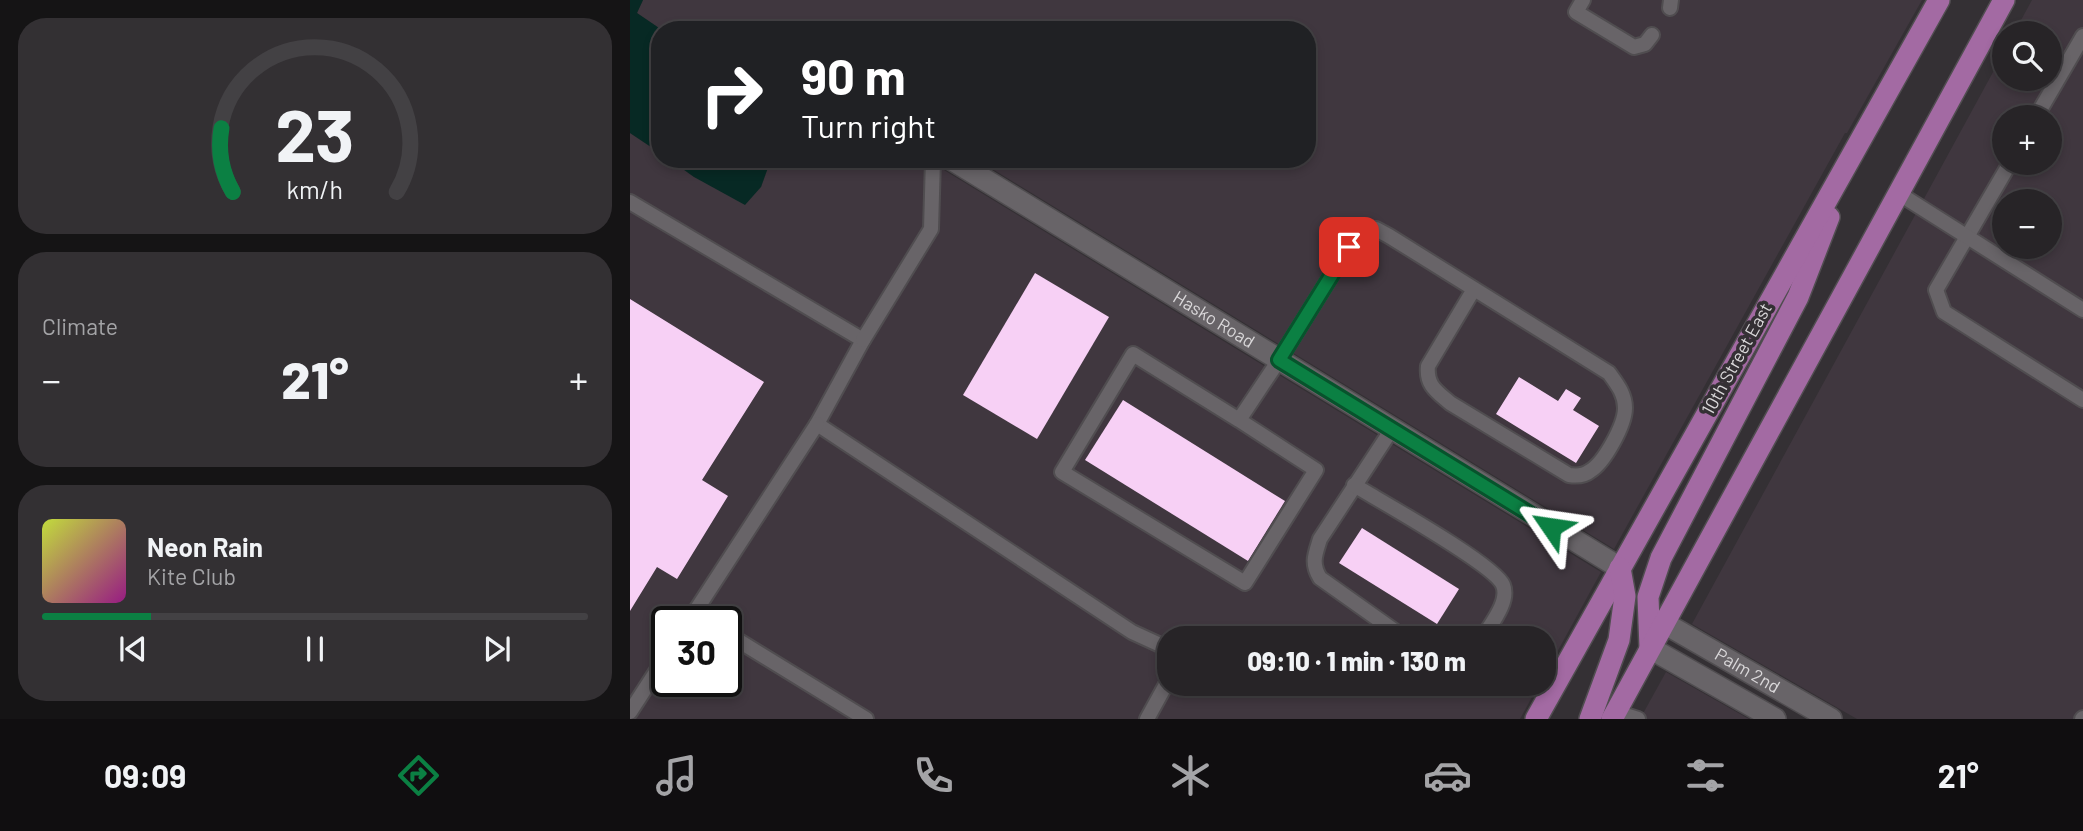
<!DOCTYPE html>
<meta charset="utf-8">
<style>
body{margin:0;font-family:Barlow,sans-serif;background:#333033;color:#f1f3f6;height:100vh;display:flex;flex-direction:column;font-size:26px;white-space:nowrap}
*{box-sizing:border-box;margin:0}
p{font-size:23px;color:#a4a4a7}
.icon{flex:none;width:38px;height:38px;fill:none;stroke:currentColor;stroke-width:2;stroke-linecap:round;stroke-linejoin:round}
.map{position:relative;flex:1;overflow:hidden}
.side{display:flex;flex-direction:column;gap:18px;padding:18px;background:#151415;width:630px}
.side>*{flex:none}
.banner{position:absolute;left:21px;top:21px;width:665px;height:147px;border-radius:28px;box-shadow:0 4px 10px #0003,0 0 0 2px #434144;background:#202124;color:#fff;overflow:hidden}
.controls{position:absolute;left:1362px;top:21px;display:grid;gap:14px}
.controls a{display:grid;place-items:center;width:70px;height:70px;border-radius:50%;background:#272427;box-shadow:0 4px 10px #0003,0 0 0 2px #434144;font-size:35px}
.speed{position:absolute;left:21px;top:606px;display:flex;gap:14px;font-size:35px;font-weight:700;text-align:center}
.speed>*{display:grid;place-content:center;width:91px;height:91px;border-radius:50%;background:#272427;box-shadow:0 4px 10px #0003,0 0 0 2px #434144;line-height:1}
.speed .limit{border:4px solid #111;border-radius:10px;background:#fff;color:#111}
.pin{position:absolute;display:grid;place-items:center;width:60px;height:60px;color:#fff;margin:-30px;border-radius:14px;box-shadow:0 4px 10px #0006}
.me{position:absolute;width:77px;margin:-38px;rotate:302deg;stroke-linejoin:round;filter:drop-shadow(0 0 5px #0008)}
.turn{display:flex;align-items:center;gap:24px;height:147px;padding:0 35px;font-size:32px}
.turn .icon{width:91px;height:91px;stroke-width:2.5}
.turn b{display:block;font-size:49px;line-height:60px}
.big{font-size:52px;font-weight:800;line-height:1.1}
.side .widget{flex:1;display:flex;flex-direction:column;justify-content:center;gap:10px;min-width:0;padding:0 24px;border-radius:28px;background:#333033}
.side .dial{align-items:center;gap:0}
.dial svg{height:182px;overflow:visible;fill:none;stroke:#434144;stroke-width:7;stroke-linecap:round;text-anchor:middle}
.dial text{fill:#f1f3f6;stroke:none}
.song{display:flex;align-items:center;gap:21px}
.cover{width:84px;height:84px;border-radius:10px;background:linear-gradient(135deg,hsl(70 70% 55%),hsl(310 70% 35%))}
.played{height:7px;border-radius:4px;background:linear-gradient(90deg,#0b8043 20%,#434144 20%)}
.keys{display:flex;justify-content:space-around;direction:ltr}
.heat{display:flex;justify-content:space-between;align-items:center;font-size:38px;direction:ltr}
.trip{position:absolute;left:527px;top:626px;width:399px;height:70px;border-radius:28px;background:#272427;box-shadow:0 4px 10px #0003,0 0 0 2px #434144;font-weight:800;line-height:70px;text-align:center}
.tab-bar{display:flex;height:112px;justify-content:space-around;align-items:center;background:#100e10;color:#a4a4a7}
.tab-bar .icon{width:49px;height:49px}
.tab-bar .active{color:#0b8043}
.tab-bar b{font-size:32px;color:#f1f3f6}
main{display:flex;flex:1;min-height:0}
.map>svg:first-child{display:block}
.built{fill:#40373f;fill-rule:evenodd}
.water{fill:#072924}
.building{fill:#f7d0f5}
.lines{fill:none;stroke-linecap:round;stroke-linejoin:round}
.lane-casing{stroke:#504d50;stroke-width:18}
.street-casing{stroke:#504d50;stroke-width:24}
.primary-casing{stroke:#504d50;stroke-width:24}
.lane{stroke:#686468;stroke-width:14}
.street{stroke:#686468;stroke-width:21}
.primary{stroke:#a36aa3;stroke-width:21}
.route-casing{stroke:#07532c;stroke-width:18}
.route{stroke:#0b8043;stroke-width:12}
.labels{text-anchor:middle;stroke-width:7;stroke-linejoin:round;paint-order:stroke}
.street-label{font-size:18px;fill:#d9d7d9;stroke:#343034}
</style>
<main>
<section class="side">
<div class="widget dial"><svg viewBox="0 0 100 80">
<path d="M14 69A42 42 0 1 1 86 69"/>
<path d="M14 69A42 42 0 0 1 9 41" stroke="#0b8043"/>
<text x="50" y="56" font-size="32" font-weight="700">23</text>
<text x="50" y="72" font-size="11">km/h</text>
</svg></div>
<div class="widget"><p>Climate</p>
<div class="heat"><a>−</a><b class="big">21°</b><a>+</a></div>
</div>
<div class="widget">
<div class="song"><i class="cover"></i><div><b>Neon Rain</b><p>Kite Club</p></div></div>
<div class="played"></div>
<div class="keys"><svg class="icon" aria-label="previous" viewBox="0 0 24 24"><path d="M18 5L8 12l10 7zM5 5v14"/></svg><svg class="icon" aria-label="pause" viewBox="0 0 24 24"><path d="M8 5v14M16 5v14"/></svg><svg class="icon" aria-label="next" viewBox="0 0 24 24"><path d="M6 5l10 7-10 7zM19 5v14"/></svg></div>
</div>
</section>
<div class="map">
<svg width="1453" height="719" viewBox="0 0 1453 719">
<rect width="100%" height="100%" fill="#343034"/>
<g class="built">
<polygon points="13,0 1292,0 1217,133 1215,133 984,549 346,159 677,159 677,30 32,30 7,13"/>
<path d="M1402 0H1453V719H1227L1062 624 1374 52V79H1419V33H1384ZM1374 117H1419V163H1374ZM1374 201H1419V247H1374Z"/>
<path d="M0 133 30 153V159H39L64 177 131 187 141 159H296L971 572 914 676V639H539V684H909L890 719H0ZM37 621H96V681H37Z"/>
<polygon points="1036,672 1119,719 1010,719"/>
</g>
<g class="water">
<polygon points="0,0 13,0 7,13 32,30 30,30 30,153 0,133"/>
<polygon points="39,159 141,159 131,187 115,205 64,177"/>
</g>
<g class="building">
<polygon points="405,273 479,317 407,439 333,395"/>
<polygon points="0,299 134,382 72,480 98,496 47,579 27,567 0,611"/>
<polygon points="889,377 928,401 936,389 951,398 943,410 969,426 946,463 866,414"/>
<polygon points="493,400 655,501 618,561 455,460"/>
<polygon points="732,528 829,589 807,624 709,563"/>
</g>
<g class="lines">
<defs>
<g id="lane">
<polyline points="953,0 946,12 1004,47 1015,44 1022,35"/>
<polyline points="1040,8 1041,0"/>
<polyline points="1406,117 1453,36"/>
<polyline points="1380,163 1306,290 1314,312 1453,400"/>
<polyline points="1268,193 1453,310"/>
<polyline points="0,202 233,340 187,424 502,632 539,649"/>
<polyline points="233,340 301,229 303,159"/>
<path d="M609 420 686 470 615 583 432 472 503 354 609 420 649 360 719 247 730 236 746 229 759 236 979 373C987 384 995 394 995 408 995 425 974 463 960 471 954 476 946 476 939 475L820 403C806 391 796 385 798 366L844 289"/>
<path d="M762 429 690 539C685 555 681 563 690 578L776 639"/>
<path d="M724 485C750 501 864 564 873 585 880 602 860 625 852 639"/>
<polyline points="59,621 187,424"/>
<polyline points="96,633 236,719"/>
<polyline points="0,712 37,655"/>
<polyline points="986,712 1008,719"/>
<polyline points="517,719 539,679"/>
<polyline points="1452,719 1453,718"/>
</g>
<g id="street">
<path id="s1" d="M321 159 990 568"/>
<path id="s2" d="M1034 623 1201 719"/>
<polyline points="1020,648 1145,719"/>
</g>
<g id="primary">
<polyline points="1020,648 1018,597 1031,558 1168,297 1199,217"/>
<polyline points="906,719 1309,0"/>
<polyline points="960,719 989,640 995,596 990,568"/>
<polyline points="982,719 1374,0"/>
</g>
</defs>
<use href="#lane" class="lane-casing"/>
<use href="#street" class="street-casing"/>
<use href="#primary" class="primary-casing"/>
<use href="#lane" class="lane"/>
<use href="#street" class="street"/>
<use href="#primary" class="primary"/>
</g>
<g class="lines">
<defs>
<polyline id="route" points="719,247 649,360 921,527"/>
</defs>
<use href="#route" class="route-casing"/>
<use href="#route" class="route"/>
</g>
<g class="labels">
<g class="street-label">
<text dy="6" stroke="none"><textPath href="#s1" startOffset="308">Hasko Road</textPath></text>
<text transform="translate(1107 359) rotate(-61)" y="6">10th Street East</text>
<text dy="6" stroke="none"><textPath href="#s2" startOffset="96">Palm 2nd</textPath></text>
</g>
</g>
</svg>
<div class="controls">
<a><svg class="icon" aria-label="search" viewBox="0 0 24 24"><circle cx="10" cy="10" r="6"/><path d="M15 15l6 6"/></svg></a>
<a>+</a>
<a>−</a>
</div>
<div class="speed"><div class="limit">30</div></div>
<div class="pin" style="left:719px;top:247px;background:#d93025"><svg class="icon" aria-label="arrive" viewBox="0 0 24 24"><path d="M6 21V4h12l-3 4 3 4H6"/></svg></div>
<svg class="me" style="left:921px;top:527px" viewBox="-20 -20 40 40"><path d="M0-17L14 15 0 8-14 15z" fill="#0b8043" stroke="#fff" stroke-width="4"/></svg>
<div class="trip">09:10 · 1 min · 130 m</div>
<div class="banner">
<div class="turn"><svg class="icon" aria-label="right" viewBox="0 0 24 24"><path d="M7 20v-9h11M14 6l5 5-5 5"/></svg><div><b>90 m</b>Turn right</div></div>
</div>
</div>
</main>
<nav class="tab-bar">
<b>09:09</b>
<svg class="icon active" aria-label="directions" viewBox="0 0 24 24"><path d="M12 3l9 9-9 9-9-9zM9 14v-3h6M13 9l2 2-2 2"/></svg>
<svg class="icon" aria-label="music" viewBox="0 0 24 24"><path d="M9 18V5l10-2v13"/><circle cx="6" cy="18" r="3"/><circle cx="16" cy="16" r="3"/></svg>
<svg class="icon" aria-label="phone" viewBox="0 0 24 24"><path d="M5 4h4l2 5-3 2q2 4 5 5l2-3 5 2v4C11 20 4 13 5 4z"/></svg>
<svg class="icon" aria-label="climate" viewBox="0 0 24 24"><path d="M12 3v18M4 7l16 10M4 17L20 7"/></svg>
<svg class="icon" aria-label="car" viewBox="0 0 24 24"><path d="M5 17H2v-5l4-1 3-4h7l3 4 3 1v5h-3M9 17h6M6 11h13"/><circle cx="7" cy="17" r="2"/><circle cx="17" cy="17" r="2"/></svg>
<svg class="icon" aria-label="filters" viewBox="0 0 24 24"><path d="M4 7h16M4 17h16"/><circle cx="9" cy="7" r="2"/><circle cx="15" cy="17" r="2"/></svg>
<b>21°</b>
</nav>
